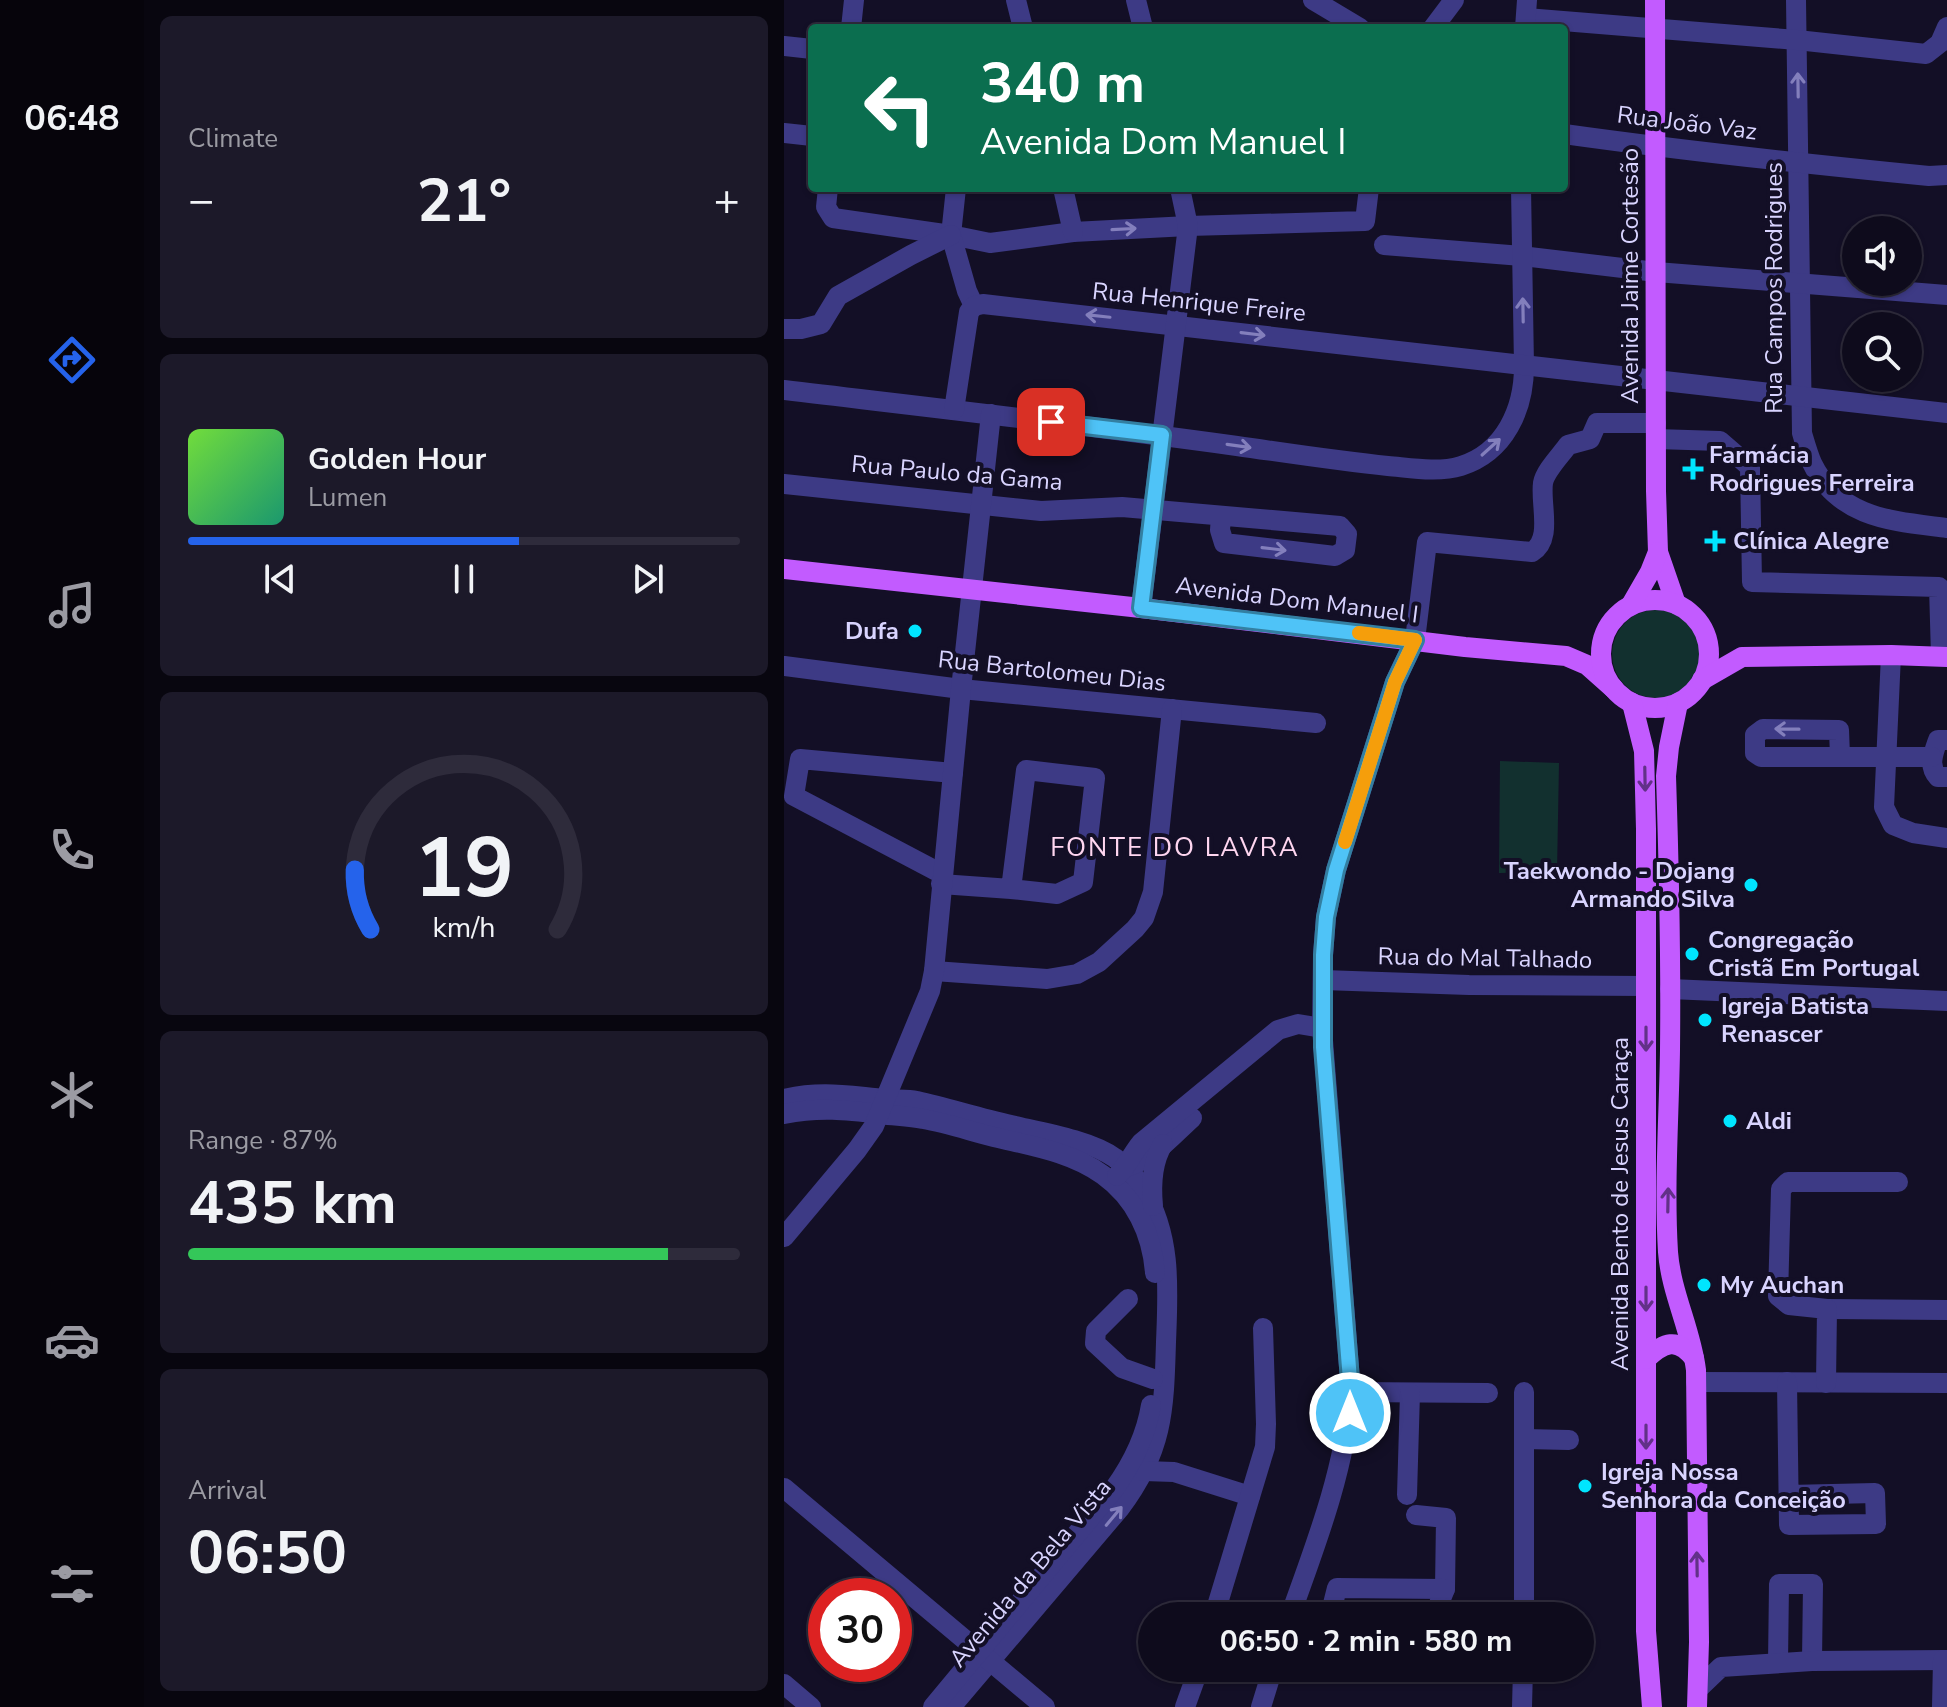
<!DOCTYPE html>
<meta charset="utf-8">
<style>
body{margin:0;font-family:"Nunito Sans",sans-serif;background:#1c1929;color:#f1f3f6;height:100vh;display:flex;flex-direction:column;font-size:30px;white-space:nowrap}
*{box-sizing:border-box;margin:0}
p{font-size:26px;color:#9b9ba3}
.icon{flex:none;width:44px;height:44px;fill:none;stroke:currentColor;stroke-width:2;stroke-linecap:round;stroke-linejoin:round}
.map{position:relative;flex:1;overflow:hidden}
.sheet{display:flex;flex-direction:column;gap:16px;padding:16px;background:#08060f;width:640px}
.sheet>*{flex:none}
.banner{position:absolute;left:24px;top:24px;width:760px;height:168px;border-radius:8px;box-shadow:0 2px 6px #0004,0 0 0 2px #2e2b3b;background:#0b6e4f;color:#fff;overflow:hidden}
.fabs{position:absolute;left:1058px;top:216px;display:grid;gap:16px}
.fabs a{display:grid;place-items:center;width:80px;height:80px;border-radius:50%;background:#0e0b1c;box-shadow:0 2px 6px #0004,0 0 0 2px #2e2b3b;font-size:40px}
.speed{position:absolute;left:24px;top:1578px;display:flex;gap:16px;font-size:40px;font-weight:700;text-align:center}
.speed>*{display:grid;place-content:center;width:104px;height:104px;border-radius:50%;background:#0e0b1c;box-shadow:0 2px 6px #0004,0 0 0 2px #2e2b3b;line-height:1}
.speed .limit{border:12px solid #d22;background:#fff;color:#111}
.pin{position:absolute;display:grid;place-items:center;width:68px;height:68px;color:#fff;margin:-34px;border-radius:16px;box-shadow:0 4px 12px #0006}
.me{position:absolute;width:88px;margin:-44px;rotate:0deg;stroke-linejoin:round;filter:drop-shadow(0 0 6px #0008)}
.turn{display:flex;align-items:center;gap:28px;height:168px;padding:0 40px;font-size:36px}
.turn .icon{width:104px;height:104px;stroke-width:2.5}
.turn b{display:block;font-size:56px;line-height:68px}
.big{font-size:60px;font-weight:700;line-height:1.1}
.sheet .card{flex:1;display:flex;flex-direction:column;justify-content:center;gap:12px;min-width:0;padding:0 28px;border-radius:12px;background:#1c1929}
.sheet .dial{align-items:center;gap:0}
.dial svg{height:208px;overflow:visible;fill:none;stroke:#2e2b3b;stroke-width:7;stroke-linecap:round;text-anchor:middle}
.dial text{fill:#f1f3f6;stroke:none}
.song{display:flex;align-items:center;gap:24px}
.cover{width:96px;height:96px;border-radius:12px;background:linear-gradient(135deg,hsl(100 70% 55%),hsl(160 70% 35%))}
.played{height:8px;border-radius:4px;background:linear-gradient(90deg,#2563eb 60%,#2e2b3b 60%)}
.keys{display:flex;justify-content:space-around;direction:ltr}
.heat{display:flex;justify-content:space-between;align-items:center;font-size:44px;direction:ltr}
.charge{height:12px;border-radius:6px;background:linear-gradient(90deg,#34c759 87%,#2e2b3b 0)}
.trip{position:absolute;left:354px;top:1602px;width:456px;height:80px;border-radius:40px;background:#0e0b1c;box-shadow:0 2px 6px #0004,0 0 0 2px #2e2b3b;font-weight:700;line-height:80px;text-align:center}
main{display:flex;flex:1;min-height:0}
.dock{display:flex;flex-direction:column;width:144px;justify-content:space-around;align-items:center;background:#06040b;color:#9b9ba3}
.dock .icon{width:56px;height:56px}
.dock .active{color:#2563eb}
.dock b{font-size:36px;color:#f1f3f6}
.map>svg:first-child{display:block}
.green{fill:#12302f}
.lines{fill:none;stroke-linecap:round;stroke-linejoin:round}
.minor{stroke:#3d3a85;stroke-width:20}
.major{stroke:#c25bff;stroke-width:20}
.oneway{stroke:#837fbc}
.oneway2{stroke:#623188}
.route-casing{stroke:#337fa1;stroke-width:20}
.route{stroke:#4fc3f7;stroke-width:14}
.slow{stroke:#f59e0b;stroke-width:14}
.poi-dot{fill:#00e5ff;stroke:#130f26;stroke-width:3}
.labels{text-anchor:middle;stroke-width:8;stroke-linejoin:round;paint-order:stroke}
.street-label{font-size:24px;fill:#d9d4ff;stroke:#130f26}
.poi-label{font-size:24px;font-weight:bold;fill:#d9d4ff;stroke:#130f26;text-anchor:start}
.neighbourhood-label{font-size:26px;letter-spacing:2px;fill:#ffd6f0;stroke:#130f26}
</style>
<main>
<nav class="dock">
<b>06:48</b>
<svg class="icon active" aria-label="directions" viewBox="0 0 24 24"><path d="M12 3l9 9-9 9-9-9zM9 14v-3h6M13 9l2 2-2 2"/></svg>
<svg class="icon" aria-label="music" viewBox="0 0 24 24"><path d="M9 18V5l10-2v13"/><circle cx="6" cy="18" r="3"/><circle cx="16" cy="16" r="3"/></svg>
<svg class="icon" aria-label="phone" viewBox="0 0 24 24"><path d="M5 4h4l2 5-3 2q2 4 5 5l2-3 5 2v4C11 20 4 13 5 4z"/></svg>
<svg class="icon" aria-label="climate" viewBox="0 0 24 24"><path d="M12 3v18M4 7l16 10M4 17L20 7"/></svg>
<svg class="icon" aria-label="car" viewBox="0 0 24 24"><path d="M5 17H2v-5l4-1 3-4h7l3 4 3 1v5h-3M9 17h6M6 11h13"/><circle cx="7" cy="17" r="2"/><circle cx="17" cy="17" r="2"/></svg>
<svg class="icon" aria-label="filters" viewBox="0 0 24 24"><path d="M4 7h16M4 17h16"/><circle cx="9" cy="7" r="2"/><circle cx="15" cy="17" r="2"/></svg>
</nav>
<section class="sheet">
<div class="card"><p>Climate</p>
<div class="heat"><a>−</a><b class="big">21°</b><a>+</a></div>
</div>
<div class="card">
<div class="song"><i class="cover"></i><div><b>Golden Hour</b><p>Lumen</p></div></div>
<div class="played"></div>
<div class="keys"><svg class="icon" aria-label="previous" viewBox="0 0 24 24"><path d="M18 5L8 12l10 7zM5 5v14"/></svg><svg class="icon" aria-label="pause" viewBox="0 0 24 24"><path d="M8 5v14M16 5v14"/></svg><svg class="icon" aria-label="next" viewBox="0 0 24 24"><path d="M6 5l10 7-10 7zM19 5v14"/></svg></div>
</div>
<div class="card dial"><svg viewBox="0 0 100 80">
<path d="M14 69A42 42 0 1 1 86 69"/>
<path d="M14 69A42 42 0 0 1 8 46" stroke="#2563eb"/>
<text x="50" y="56" font-size="32" font-weight="700">19</text>
<text x="50" y="72" font-size="11">km/h</text>
</svg></div>
<div class="card"><p>Range · 87%</p><b class="big">435 km</b><div class="charge"></div></div>
<div class="card"><p>Arrival</p><b class="big">06:50</b></div>
</section>
<div class="map">
<svg width="1163" height="1707" viewBox="0 0 1163 1707">
<rect width="100%" height="100%" fill="#130f26"/>
<g class="green">
<circle cx="872" cy="654" r="44"/>
<polygon points="716,761 775,763 773,872 715,873"/>
</g>
<g class="lines">
<g class="minor">
<polyline points="232,0 239,28"/>
<polyline points="352,0 359,28"/>
<polyline points="529,0 576,28"/>
<path d="M1012 0 1018 433C1021 443 1024 454 1028 463 1055 519 1110 521 1163 528"/>
<polyline points="742,18 1013,40 1142,54 1156,43 1163,27"/>
<polyline points="67,28 70,0"/>
<polyline points="649,28 670,0"/>
<polyline points="741,28 743,0"/>
<polyline points="0,46 28,49"/>
<polyline points="0,133 28,136"/>
<path d="M780 134C901 151 1023 164 1145 176L1163 175"/>
<polyline points="44,188 42,207 49,218 167,235"/>
<polyline points="172,188 167,235 206,243 289,232 404,226 581,221 585,188"/>
<polyline points="279,188 289,232"/>
<polyline points="167,235 183,291 190,306"/>
<polyline points="600,245 738,256 872,272 1163,295"/>
<polyline points="0,329 17,329 37,324 54,296 127,255 167,235"/>
<path d="M0 390C151 408 302 425 453 446 503 453 554 461 604 466 627 468 654 473 677 466 721 452 740 409 740 366L737 188"/>
<polyline points="170,410 185,312 190,306 199,304 1163,413"/>
<polyline points="872,439 936,441 966,467 968,582 1155,587 1157,656"/>
<polyline points="0,484 257,511 338,507 556,526 563,534 561,550 551,556 440,543 436,530 437,516"/>
<polyline points="357,608 404,226 396,188"/>
<polyline points="1107,655 1100,807 1109,825 1129,833 1163,838"/>
<polyline points="0,666 177,689 532,723"/>
<path d="M1163 740H1154C1149 754 1144 766 1154 777H1163"/>
<polyline points="1056,756 1055,730 979,729 971,735 971,753 977,757 1148,757"/>
<polyline points="158,874 10,796 16,759 169,773"/>
<polyline points="157,884 227,889 273,894 299,882 311,778 242,770 227,889"/>
<polyline points="150,971 263,979 293,974 315,962 351,929 360,918 369,892 388,709"/>
<polyline points="539,980 685,985 862,986"/>
<polyline points="886,989 1163,1001"/>
<path d="M0 1099C38 1090 65 1096 102 1099 112 1100 123 1099 133 1101 164 1108 195 1118 227 1125 257 1132 306 1140 331 1158 342 1165 352 1178 359 1189 388 1236 384 1290 382 1342 380 1411 379 1451 336 1508L167 1707"/>
<path d="M0 1114C35 1107 62 1110 97 1114 111 1116 125 1116 139 1119 163 1123 186 1131 210 1137 247 1146 287 1152 319 1175 351 1198 368 1233 371 1273"/>
<path d="M342 1167C368 1160 388 1136 408 1118"/>
<path d="M333 1176C343 1166 348 1154 357 1143L494 1030 514 1024 538 1028"/>
<path d="M369 1206C367 1185 368 1162 379 1144"/>
<polyline points="0,1237 73,1150 90,1126 146,991 150,971 177,689 207,414"/>
<polyline points="344,1299 312,1331 311,1343 338,1368 369,1379"/>
<polyline points="1043,1309 1163,1310"/>
<polyline points="912,1382 1163,1383"/>
<polyline points="1003,1382 1005,1525 1092,1524 1091,1493 1005,1495"/>
<polyline points="1042,1383 1043,1309 1005,1305 994,1296 997,1189 1004,1182 1114,1182"/>
<polyline points="567,1392 704,1393"/>
<polyline points="741,1439 785,1440"/>
<polyline points="360,1471 390,1472 466,1496"/>
<polyline points="0,1488 261,1707"/>
<polyline points="623,1495 626,1393"/>
<polyline points="632,1515 662,1518 661,1589 650,1616"/>
<polyline points="430,1616 481,1447 482,1424 479,1328"/>
<path d="M506 1616C532 1544 561 1469 567 1392L538 1028 539 955 542 917 552 870 611 682 631 640 643 542 748 552C769 539 756 505 759 483 761 471 777 455 784 445L806 439 813 423H872"/>
<polyline points="546,1616 553,1588 661,1589"/>
<polyline points="740,1616 740,1392"/>
<polyline points="994,1663 995,1584 1029,1584 1028,1661"/>
<polyline points="0,1684 27,1707"/>
<polyline points="914,1689 937,1667 1028,1661 1163,1660"/>
<path d="M149 1707 330 1489C348 1464 362 1436 367 1405"/>
<polyline points="401,1707 415,1668"/>
<polyline points="477,1707 489,1668"/>
<polyline points="738,1707 739,1668"/>
<polyline points="1158,1707 1159,1660"/>
</g>
<g class="major">
<polyline points="871,0 872,491 874,552 892,604"/>
<polyline points="0,569 357,608 681,647 782,656 803,665 830,689"/>
<circle cx="871" cy="654" r="54"/>
<polyline points="847,605 866,572 874,552"/>
<polyline points="918,680 958,657 1107,655 1163,657"/>
<polyline points="848,703 860,751 862,829 862,1631 868,1707"/>
<path d="M894 703 885 747 882 776C885 867 887 959 886 1050 885 1117 880 1185 884 1252 887 1293 907 1329 912 1370L915 1642 913 1707"/>
<path d="M862 1359C880 1342 893 1337 910 1358"/>
</g>
</g>
<defs><path id="oneway-shaft" d="M-6 0H5M1.5-3L5.5 0L1.5 3" fill="none" stroke-width="1.6" stroke-linecap="round" stroke-linejoin="round" transform="scale(2)"/></defs>
<g class="oneway">
<use href="#oneway-shaft" transform="translate(1014 85) rotate(-91)"/>
<use href="#oneway-shaft" transform="translate(340 229) rotate(-3)"/>
<use href="#oneway-shaft" transform="translate(739 310) rotate(-91)"/>
<use href="#oneway-shaft" transform="translate(314 316) rotate(-174)"/>
<use href="#oneway-shaft" transform="translate(469 334) rotate(7)"/>
<use href="#oneway-shaft" transform="translate(455 446) rotate(8)"/>
<use href="#oneway-shaft" transform="translate(707 447) rotate(-42)"/>
<use href="#oneway-shaft" transform="translate(490 549) rotate(7)"/>
<use href="#oneway-shaft" transform="translate(1003 729) rotate(-179)"/>
<use href="#oneway-shaft" transform="translate(330 1516) rotate(-50)"/>
</g>
<g class="oneway2">
<use href="#oneway-shaft" transform="translate(861 779) rotate(89)"/>
<use href="#oneway-shaft" transform="translate(862 1039) rotate(90)"/>
<use href="#oneway-shaft" transform="translate(884 1200) rotate(-89)"/>
<use href="#oneway-shaft" transform="translate(862 1299) rotate(90)"/>
<use href="#oneway-shaft" transform="translate(862 1437) rotate(90)"/>
<use href="#oneway-shaft" transform="translate(913 1564) rotate(-91)"/>
</g>
<g class="lines">
<defs>
<polyline id="route" points="267,422 378,435 357,608 631,640 611,682 552,870 542,917 539,955 539,1047 567,1392 566,1413"/>
</defs>
<use href="#route" class="route-casing"/>
<use href="#route" class="route"/>
<polyline class="slow" points="561,842 611,682 631,640 575,633"/>
</g>
<g class="poi-dot">
<path d="M905 457h8v8h8v8h-8v8h-8v-8h-8v-8h8z"/>
<path d="M927 529h8v8h8v8h-8v8h-8v-8h-8v-8h8z"/>
<circle cx="131" cy="631" r="8"/>
<circle cx="967" cy="885" r="8"/>
<circle cx="908" cy="954" r="8"/>
<circle cx="921" cy="1020" r="8"/>
<circle cx="946" cy="1121" r="8"/>
<circle cx="920" cy="1285" r="8"/>
<circle cx="801" cy="1486" r="8"/>
</g>
<g class="labels">
<g class="street-label">
<text transform="translate(903 123) rotate(7)" y="8">Rua João Vaz</text>
<text transform="translate(846 276) rotate(-90)" y="8">Avenida Jaime Cortesão</text>
<text transform="translate(990 288) rotate(-90)" y="8">Rua Campos Rodrigues</text>
<text transform="translate(415 302) rotate(6)" y="8">Rua Henrique Freire</text>
<text transform="translate(173 473) rotate(5)" y="8">Rua Paulo da Gama</text>
<text transform="translate(513 600) rotate(7)" y="8">Avenida Dom Manuel I</text>
<text transform="translate(268 671) rotate(6)" y="8">Rua Bartolomeu Dias</text>
<text transform="translate(701 958) rotate(1)" y="8">Rua do Mal Talhado</text>
<text transform="translate(836 1204) rotate(-90)" y="8">Avenida Bento de Jesus Caraça</text>
<text transform="translate(246 1573) rotate(-50)" y="8">Avenida da Bela Vista</text>
</g>
<g class="poi-label">
<text x="925" y="463">Farmácia<tspan x="925" dy="28">Rodrigues Ferreira</tspan></text>
<text x="949" y="549">Clínica Alegre</text>
<text x="115" y="639" text-anchor="end">Dufa</text>
<text x="951" y="879" text-anchor="end">Taekwondo - Dojang<tspan x="951" dy="28">Armando Silva</tspan></text>
<text x="924" y="948">Congregação<tspan x="924" dy="28">Cristã Em Portugal</tspan></text>
<text x="937" y="1014">Igreja Batista<tspan x="937" dy="28">Renascer</tspan></text>
<text x="962" y="1129">Aldi</text>
<text x="936" y="1293">My Auchan</text>
<text x="817" y="1480">Igreja Nossa<tspan x="817" dy="28">Senhora da Conceição</tspan></text>
</g>
<g class="neighbourhood-label">
<text x="391" y="856">FONTE DO LAVRA</text>
</g>
</g>
</svg>
<div class="fabs">
<a><svg class="icon" aria-label="sound" viewBox="0 0 24 24"><path d="M4 9h4l5-4v14l-5-4H4zM17 9q2 3 0 6"/></svg></a>
<a><svg class="icon" aria-label="search" viewBox="0 0 24 24"><circle cx="10" cy="10" r="6"/><path d="M15 15l6 6"/></svg></a>
</div>
<div class="speed"><div class="limit">30</div></div>
<div class="pin" style="left:267px;top:422px;background:#d93025"><svg class="icon" aria-label="arrive" viewBox="0 0 24 24"><path d="M6 21V4h12l-3 4 3 4H6"/></svg></div>
<svg class="me" style="left:566px;top:1413px" viewBox="-20 -20 40 40"><circle r="17" fill="#4fc3f7" stroke="#fff" stroke-width="3"/><path d="M0-11L8 9 0 5-8 9z" fill="#fff"/></svg>
<div class="trip">06:50 · 2 min · 580 m</div>
<div class="banner">
<div class="turn"><svg class="icon" aria-label="left" viewBox="0 0 24 24"><path d="M17 20v-9H6M10 6l-5 5 5 5"/></svg><div><b>340 m</b>Avenida Dom Manuel I</div></div>
</div>
</div>
</main>
